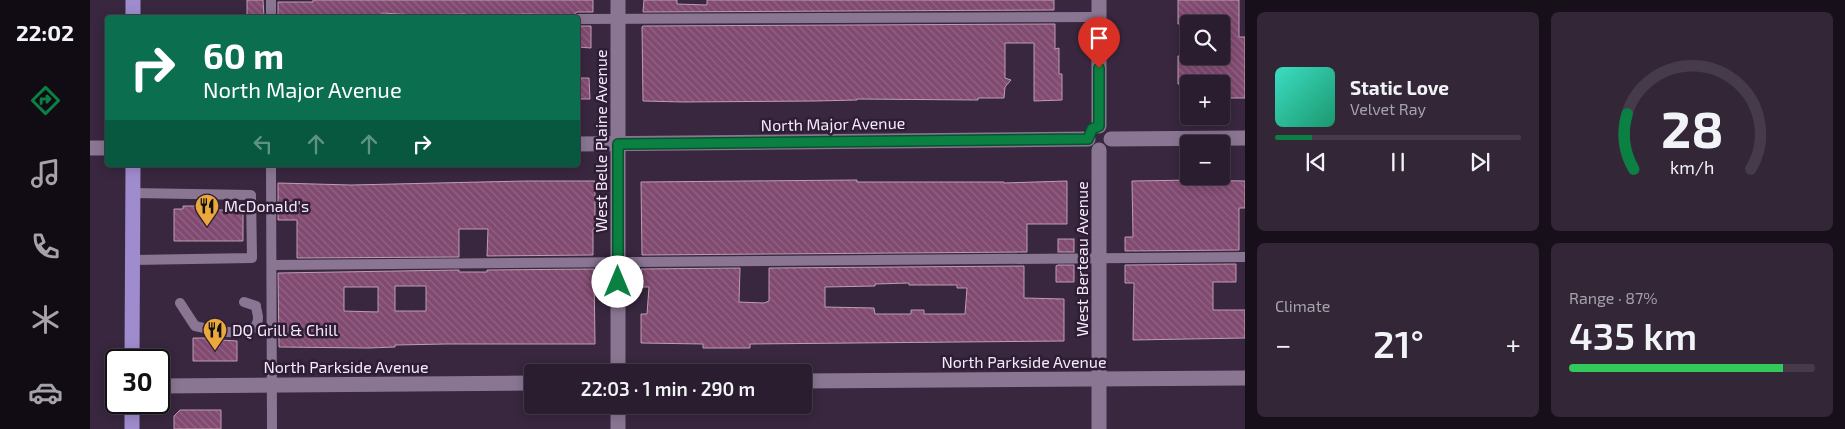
<!DOCTYPE html>
<meta charset="utf-8">
<style>
body{margin:0;font-family:"Exo 2",sans-serif;background:#322637;color:#f1f3f6;height:100vh;display:flex;flex-direction:column;font-size:19px;white-space:nowrap}
*{box-sizing:border-box;margin:0}
p{font-size:16px;color:#a5a2aa}
.icon{flex:none;width:28px;height:28px;fill:none;stroke:currentColor;stroke-width:2;stroke-linecap:round;stroke-linejoin:round}
.map{position:relative;flex:1;overflow:hidden}
.panel{display:flex;flex-direction:column;gap:12px;padding:12px;background:#17101a;width:600px}
.panel>*{flex:none}
.banner{position:absolute;left:15px;top:15px;width:475px;height:152px;border-radius:5px;box-shadow:0 2px 12px #0003,0 0 0 1px #463b4b;background:#0b6e4f;color:#fff;overflow:hidden}
.buttons{position:absolute;left:1090px;top:15px;display:grid;gap:10px}
.buttons a{display:grid;place-items:center;width:50px;height:50px;border-radius:5px;background:#2a1d2f;box-shadow:0 2px 12px #0003,0 0 0 1px #463b4b;font-size:25px}
.speed{position:absolute;left:15px;top:349px;display:flex;gap:10px;font-size:25px;font-weight:700;text-align:center}
.speed>*{display:grid;place-content:center;width:65px;height:65px;border-radius:50%;background:#2a1d2f;box-shadow:0 2px 12px #0003,0 0 0 1px #463b4b;line-height:1}
.speed .limit{border:2px solid #111;border-radius:8px;background:#fff;color:#111}
.pin{position:absolute;display:grid;place-items:center;width:42px;height:42px;color:#fff;margin:-51px -21px;border-radius:50% 50% 50% 0;rotate:-45deg;box-shadow:0 0 5px #0007}
.pin .icon{rotate:45deg}
.me{position:absolute;width:55px;margin:-28px;rotate:0deg;stroke-linejoin:round;filter:drop-shadow(0 0 4px #0008)}
.turn{display:flex;align-items:center;gap:18px;height:105px;padding:0 15px;font-size:22px}
.turn .icon{width:65px;height:65px;stroke-width:2.5}
.turn b{display:block;font-size:35px;line-height:42px}
.lanes{display:flex;align-items:center;height:48px;padding:0 15px;background:#0003;justify-content:center;gap:25px;direction:ltr}
.lanes .off{opacity:.35}
.big{font-size:38px;font-weight:600;line-height:1.1}
.panel .tile{flex:1;display:flex;flex-direction:column;justify-content:center;gap:8px;min-width:0;padding:0 18px;border-radius:8px;background:#322637}
.panel .dial{align-items:center;gap:0}
.dial svg{height:130px;overflow:visible;fill:none;stroke:#463b4b;stroke-width:7;stroke-linecap:round;text-anchor:middle}
.dial text{fill:#f1f3f6;stroke:none}
.song{display:flex;align-items:center;gap:15px}
.cover{width:60px;height:60px;border-radius:8px;background:linear-gradient(135deg,hsl(170 70% 55%),hsl(160 70% 35%))}
.played{height:5px;border-radius:2px;background:linear-gradient(90deg,#0b8043 15%,#463b4b 15%)}
.keys{display:flex;justify-content:space-around;direction:ltr}
.heat{display:flex;justify-content:space-between;align-items:center;font-size:28px;direction:ltr}
.charge{height:8px;border-radius:4px;background:linear-gradient(90deg,#34c759 87%,#463b4b 0)}
.panel .tiles{flex:1;display:grid;gap:12px;grid-template-columns:repeat(2,1fr)}
.trip{position:absolute;left:434px;top:364px;width:288px;height:50px;border-radius:5px;background:#2a1d2f;box-shadow:0 2px 12px #0003,0 0 0 1px #463b4b;font-weight:600;line-height:50px;text-align:center}
main{display:flex;flex:1;min-height:0}
.menu{display:flex;flex-direction:column;width:90px;justify-content:space-around;align-items:center;background:#110c13;color:#a5a2aa}
.menu .icon{width:35px;height:35px}
.menu .current{color:#0b8043}
.menu b{font-size:22px;color:#f1f3f6}
.map>svg:first-child{display:block}
.building{fill:url(#building-back-hatch);stroke:#be9db2;fill-rule:evenodd}
.lines{fill:none;stroke-linecap:round;stroke-linejoin:round}
.lane{stroke:#8a7693;stroke-width:10}
.street{stroke:#8a7693;stroke-width:15}
.primary{stroke:#9f8cce;stroke-width:15}
.route-casing{stroke:#07532c;stroke-width:12}
.route{stroke:#0b8043;stroke-width:9}
.labels{text-anchor:middle;stroke-width:5;stroke-linejoin:round;paint-order:stroke}
.street-label{font-size:16px;fill:#f5eafa;stroke:#2e1d35}
.poi-label{font-size:16px;fill:#f5eafa;stroke:#2e1d35;text-anchor:start}
</style>
<main>
<nav class="menu">
<b>22:02</b>
<svg class="icon current" aria-label="directions" viewBox="0 0 24 24"><path d="M12 3l9 9-9 9-9-9zM9 14v-3h6M13 9l2 2-2 2"/></svg>
<svg class="icon" aria-label="music" viewBox="0 0 24 24"><path d="M9 18V5l10-2v13"/><circle cx="6" cy="18" r="3"/><circle cx="16" cy="16" r="3"/></svg>
<svg class="icon" aria-label="phone" viewBox="0 0 24 24"><path d="M5 4h4l2 5-3 2q2 4 5 5l2-3 5 2v4C11 20 4 13 5 4z"/></svg>
<svg class="icon" aria-label="climate" viewBox="0 0 24 24"><path d="M12 3v18M4 7l16 10M4 17L20 7"/></svg>
<svg class="icon" aria-label="car" viewBox="0 0 24 24"><path d="M5 17H2v-5l4-1 3-4h7l3 4 3 1v5h-3M9 17h6M6 11h13"/><circle cx="7" cy="17" r="2"/><circle cx="17" cy="17" r="2"/></svg>
</nav>
<div class="map">
<svg width="1155" height="429" viewBox="0 0 1155 429">
<defs>
<pattern id="building-back-hatch" width="6" height="6" patternUnits="userSpaceOnUse" patternTransform="scale(1.25)"><rect width="6" height="6" fill="#814a70"/><path d="M-1 5l2 2M0 0l6 6M5-1l2 2" fill="none" stroke="#936485"/></pattern>
</defs>
<rect width="100%" height="100%" fill="#38273f"/>
<g class="building">
<polygon points="157,0 173,0 174,17 157,18"/>
<polygon points="223,0 503,0 503,12 487,12 483,15 436,14 376,16 376,14 326,15 292,13 292,16 210,15 210,17 188,17 188,2 223,2"/>
<polygon points="554,0 587,0 587,4 617,5 617,0 964,0 964,10 553,12"/>
<polygon points="1088,0 1149,0 1149,37 1155,37 1155,98 1131,98 1131,84 1088,84 1088,56 1131,56 1131,24 1088,24"/>
<polygon points="965,24 965,49 969,48 969,74 972,74 972,100 944,101 944,43 915,43 915,78 921,80 915,87 914,98 888,98 888,100 767,99 767,100 725,101 593,102 553,101 552,27 553,26"/>
<polygon points="488,26 501,26 501,48 488,47"/>
<polygon points="488,78 499,78 500,99 488,99"/>
<polygon points="767,180 767,182 914,182 914,183 977,181 977,224 937,224 937,252 552,255 551,182"/>
<polygon points="1103,180 1155,181 1155,208 1149,208 1149,250 1035,251 1035,237 1043,237 1042,181"/>
<polygon points="436,181 505,181 505,229 503,229 503,255 397,256 398,229 369,229 369,257 207,258 207,220 188,220 188,183 261,185"/>
<polygon points="93,206 109,206 108,210 153,210 153,241 84,241 84,209 93,209"/>
<rect x="968" y="239" width="16" height="13"/>
<polygon points="1146,264 1146,282 1123,282 1123,310 1155,310 1155,338 1043,340 1044,283 1035,283 1035,265"/>
<polygon points="968,265 984,265 984,282 966,282 966,266"/>
<path d="M934 266V298L974 299V341L660 344V348H613V344L551 343V314H557L559 287H552L551 269 650 268 649 302 674 303 679 301V268ZM819 283V285H867V288H877L875 314H834V310H821V314H785L784 308 735 307V287L785 286V284Z"/>
<path d="M504 269 505 344H356L305 345V347L279 348 189 347 188 273 369 270V272H397V270ZM305 286H336V311H305ZM254 287H288V312L254 311Z"/>
<polygon points="103,338 130,338 130,340 147,341 147,361 103,361"/>
<polygon points="90,410 131,410 131,429 84,429 84,416"/>
</g>
<g class="lines">
<g class="lane">
<polyline points="181,0 181,18"/>
<polyline points="488,19 1009,17"/>
<polyline points="181,165 182,429"/>
<polyline points="43,260 162,258 161,195 43,193"/>
<polyline points="182,265 1155,257"/>
<path d="M90 303 105 326C119 329 168 342 168 318 168 314 166 309 166 306L154 302"/>
</g>
<g class="street">
<polyline points="1009,0 1009,126"/>
<polyline points="1021,139 1155,138"/>
<polyline points="488,144 998,139"/>
<polyline points="0,148 18,148"/>
<polyline points="1009,150 1009,429"/>
<polyline points="528,372 528,0"/>
<polyline points="712,381 1155,378"/>
<polyline points="69,386 442,383"/>
<polyline points="528,429 528,405"/>
</g>
<g class="primary">
<polyline points="43,18 43,0"/>
<polyline points="42,360 43,165"/>
<polyline points="42,402 42,429"/>
</g>
</g>
<g class="lines">
<defs>
<polyline id="route" points="528,282 528,144 998,139 1002,129 1009,126 1009,68"/>
</defs>
<use href="#route" class="route-casing"/>
<use href="#route" class="route"/>
</g>
<defs>
<symbol id="restaurant-pin" viewBox="-11 -11 22 30"><path d="M0 17L-7.5 6A9.5 9.5 0 1 1 7.5 6Z" fill="#eca93b" stroke="#2e1d35"/><path d="M-5-6h1v4h1v-4h1v4h1v-4h1v5L-1.5 .5V6h-2V.5L-5-1ZM5-6V6H3V1.5H1.5Q1.5-4 5-6Z" fill="#111"/></symbol>
</defs>
<g fill-rule="evenodd">
<use href="#restaurant-pin" x="103" y="192" width="28" height="38"/>
<use href="#restaurant-pin" x="111" y="316" width="28" height="38"/>
</g>
<g class="labels">
<g class="street-label">
<text transform="translate(743 124) rotate(-1)" y="6">North Major Avenue</text>
<text transform="translate(511 141) rotate(-90)" y="6">West Belle Plaine Avenue</text>
<text transform="translate(992 259) rotate(-90)" y="6">West Berteau Avenue</text>
<text x="934" y="368">North Parkside Avenue</text>
<text x="256" y="373">North Parkside Avenue</text>
</g>
<g class="poi-label">
<text x="134" y="212">McDonald's</text>
<text x="142" y="336">DQ Grill &amp; Chill</text>
</g>
</g>
</svg>
<div class="buttons">
<a><svg class="icon" aria-label="search" viewBox="0 0 24 24"><circle cx="10" cy="10" r="6"/><path d="M15 15l6 6"/></svg></a>
<a>+</a>
<a>−</a>
</div>
<div class="speed"><div class="limit">30</div></div>
<div class="pin" style="left:1009px;top:68px;background:#d93025"><svg class="icon" aria-label="arrive" viewBox="0 0 24 24"><path d="M6 21V4h12l-3 4 3 4H6"/></svg></div>
<svg class="me" style="left:528px;top:282px" viewBox="-20 -20 40 40"><circle r="19" fill="#fff"/><path d="M0-13L10 11 0 6-10 11z" fill="#0b8043"/></svg>
<div class="trip">22:03 · 1 min · 290 m</div>
<div class="banner">
<div class="turn"><svg class="icon" aria-label="right" viewBox="0 0 24 24"><path d="M7 20v-9h11M14 6l5 5-5 5"/></svg><div><b>60 m</b>North Major Avenue</div></div>
<div class="lanes"><svg class="icon off" aria-label="left" viewBox="0 0 24 24"><path d="M17 20v-9H6M10 6l-5 5 5 5"/></svg><svg class="icon off" aria-label="ahead" viewBox="0 0 24 24"><path d="M12 20V5M6 11l6-6 6 6"/></svg><svg class="icon off" aria-label="ahead" viewBox="0 0 24 24"><path d="M12 20V5M6 11l6-6 6 6"/></svg><svg class="icon" aria-label="right" viewBox="0 0 24 24"><path d="M7 20v-9h11M14 6l5 5-5 5"/></svg></div>
</div>
</div>
<section class="panel">
<div class="tiles">
<div class="tile">
<div class="song"><i class="cover"></i><div><b>Static Love</b><p>Velvet Ray</p></div></div>
<div class="played"></div>
<div class="keys"><svg class="icon" aria-label="previous" viewBox="0 0 24 24"><path d="M18 5L8 12l10 7zM5 5v14"/></svg><svg class="icon" aria-label="pause" viewBox="0 0 24 24"><path d="M8 5v14M16 5v14"/></svg><svg class="icon" aria-label="next" viewBox="0 0 24 24"><path d="M6 5l10 7-10 7zM19 5v14"/></svg></div>
</div>
<div class="tile dial"><svg viewBox="0 0 100 80">
<path d="M14 69A42 42 0 1 1 86 69"/>
<path d="M14 69A42 42 0 0 1 10 35" stroke="#0b8043"/>
<text x="50" y="56" font-size="32" font-weight="700">28</text>
<text x="50" y="72" font-size="11">km/h</text>
</svg></div>
<div class="tile"><p>Climate</p>
<div class="heat"><a>−</a><b class="big">21°</b><a>+</a></div>
</div>
<div class="tile"><p>Range · 87%</p><b class="big">435 km</b><div class="charge"></div></div>
</div>
</section>
</main>
